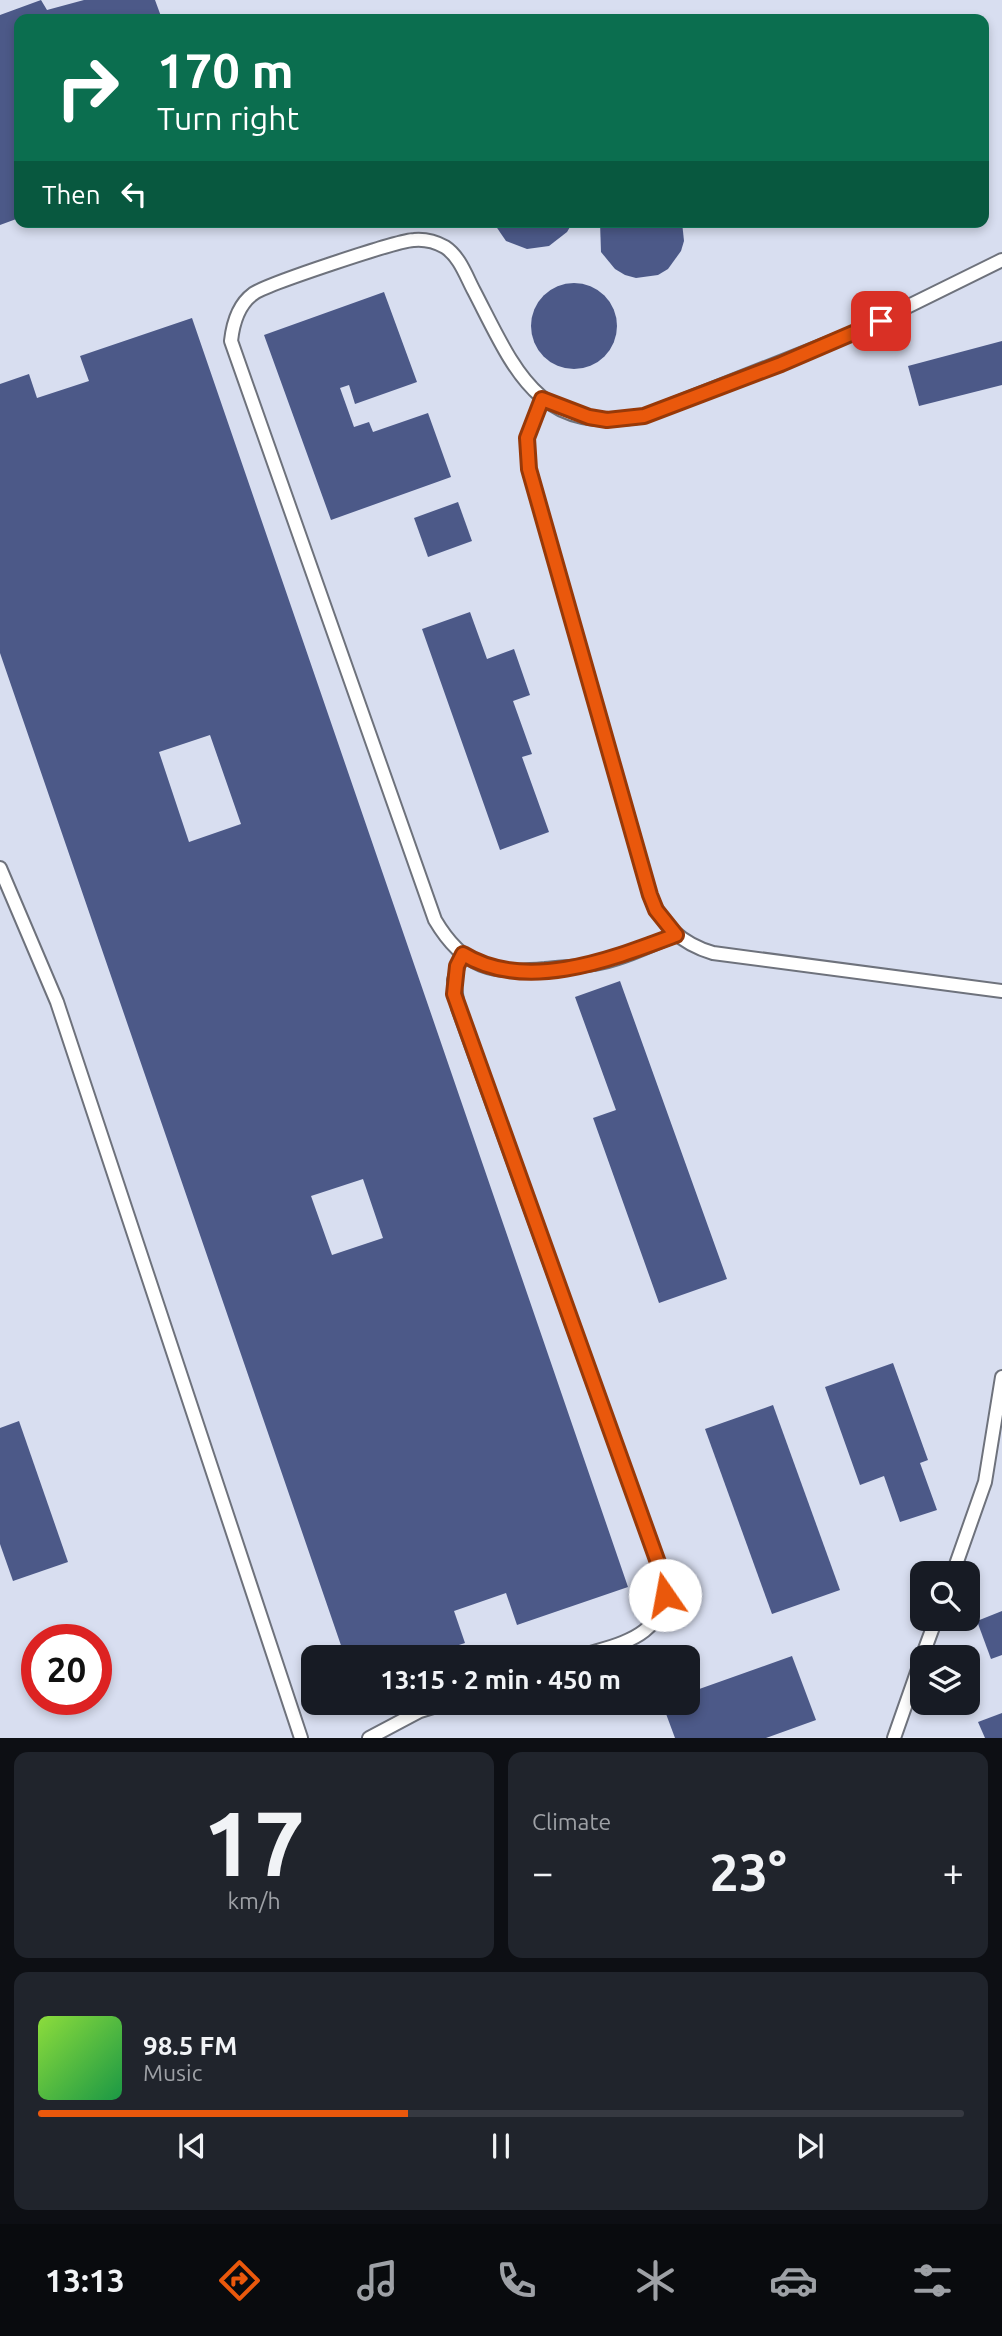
<!DOCTYPE html>
<meta charset="utf-8">
<style>
body{margin:0;font-family:Ubuntu,sans-serif;background:#20242c;color:#f1f3f6;height:100vh;display:flex;flex-direction:column;font-size:26px;white-space:nowrap}
*{box-sizing:border-box;margin:0}
p{font-size:23px;color:#9ea1a6}
.icon{flex:none;width:38px;height:38px;fill:none;stroke:currentColor;stroke-width:2;stroke-linecap:round;stroke-linejoin:round}
.map{position:relative;height:1738px;overflow:hidden}
.sheet{display:flex;flex-direction:column;gap:14px;padding:14px;background:#0d0f14;flex:1}
.sheet>*{flex:none}
.top-card{position:absolute;left:14px;top:14px;width:975px;height:214px;border-radius:14px;box-shadow:0 4px 10px #0003;background:#0b6e4f;color:#fff;overflow:hidden}
.tools{position:absolute;left:910px;top:1561px;display:grid;gap:14px}
.tools a{display:grid;place-items:center;width:70px;height:70px;border-radius:14px;background:#171b24;box-shadow:0 4px 10px #0003;font-size:35px}
.speed{position:absolute;left:21px;top:1624px;display:flex;gap:14px;font-size:35px;font-weight:700;text-align:center}
.speed>*{display:grid;place-content:center;width:91px;height:91px;border-radius:50%;background:#171b24;box-shadow:0 4px 10px #0003;line-height:1}
.speed .limit{border:10px solid #d22;background:#fff;color:#111}
.pin{position:absolute;display:grid;place-items:center;width:60px;height:60px;color:#fff;margin:-30px;border-radius:14px;box-shadow:0 4px 10px #0006}
.me{position:absolute;width:77px;margin:-38px;rotate:348deg;stroke-linejoin:round;filter:drop-shadow(0 0 5px #0008)}
.turn{display:flex;align-items:center;gap:24px;height:147px;padding:0 28px;font-size:32px}
.turn .icon{width:91px;height:91px;stroke-width:2.5}
.turn b{display:block;font-size:49px;line-height:60px}
.then{display:flex;align-items:center;height:66px;padding:0 28px;background:#0003;gap:14px;font-size:26px}
.big{font-size:52px;font-weight:700;line-height:1.1}
.sheet .card{flex:1;display:flex;flex-direction:column;justify-content:center;gap:10px;min-width:0;padding:0 24px;border-radius:14px;background:#20242c}
.sheet .dial{align-items:center;gap:0}
.dial b{font-size:91px;line-height:1}
.song{display:flex;align-items:center;gap:21px}
.cover{width:84px;height:84px;border-radius:10px;background:linear-gradient(135deg,hsl(90 70% 55%),hsl(140 70% 35%))}
.played{height:7px;border-radius:4px;background:linear-gradient(90deg,#ea580c 40%,#363941 40%)}
.keys{display:flex;justify-content:space-around;direction:ltr}
.heat{display:flex;justify-content:space-between;align-items:center;font-size:38px;direction:ltr}
.sheet .tiles{flex:1;display:grid;gap:14px;grid-template-columns:1fr 1fr}
.card:last-child{grid-column:span 2}
.trip{position:absolute;left:301px;top:1645px;width:399px;height:70px;border-radius:14px;background:#171b24;box-shadow:0 4px 10px #0003;font-weight:700;line-height:70px;text-align:center}
.menu{display:flex;height:112px;justify-content:space-around;align-items:center;background:#090b0e;color:#9ea1a6}
.menu .icon{width:49px;height:49px}
.menu .current{color:#ea580c}
.menu b{font-size:32px;color:#f1f3f6}
.map>svg:first-child{display:block}
.built{fill:#d8def0;fill-rule:evenodd}
.building{fill:#4c5988;fill-rule:evenodd}
.lines{fill:none;stroke-linecap:round;stroke-linejoin:round}
.lane-casing{stroke:#6e727c;stroke-width:16}
.lane{stroke:#fff;stroke-width:12}
.route-casing{stroke:#983908;stroke-width:18}
.route{stroke:#ea580c;stroke-width:12}
</style>
<div class="map">
<svg width="1002" height="1738" viewBox="0 0 1002 1738">
<rect width="100%" height="100%" fill="#e5e9f4"/>
<path class="built" d="M0 0H1002V1737L0 1738ZM19 19H984V222H19ZM922 1573H968V1619H922ZM37 1640H96V1699H37ZM313 1657H688V1703H313ZM922 1657H968V1703H922Z"/>
<g class="building">
<polygon points="41,0 47,10 84,0 155,0 162,19 19,19 19,218 0,225 0,15"/>
<polygon points="493,222 573,222 567,232 549,246 527,249 506,241"/>
<polygon points="600,222 682,222 684,241 681,251 668,269 658,275 636,278 625,275 615,269 601,252"/>
<circle cx="574" cy="326" r="43"/>
<polygon points="384,292 417,382 355,404 349,385 340,388 354,427 369,422 373,432 428,413 451,477 331,520 264,335"/>
<path d="M192 318 628 1587 517 1625 506 1593 454 1611 465 1643 422 1657H345L0 653V384L29 374 37 398 89 381 80 356ZM210 735 241 824 189 842 159 752ZM363 1179 383 1238 332 1255 311 1196Z"/>
<polygon points="1002,341 1002,385 919,406 908,366"/>
<polygon points="458,502 472,541 428,557 414,518"/>
<polygon points="470,612 487,659 514,649 530,695 513,701 532,754 522,757 549,832 500,850 422,629"/>
<polygon points="620,981 727,1279 659,1303 593,1118 616,1110 575,997"/>
<polygon points="893,1363 928,1460 920,1463 937,1510 900,1522 884,1476 860,1485 825,1387"/>
<polygon points="773,1405 840,1590 772,1614 705,1429"/>
<polygon points="19,1421 68,1562 13,1581 0,1544 0,1428"/>
<polygon points="1002,1611 1002,1655 991,1659 977,1621"/>
<polygon points="792,1656 816,1720 766,1738 675,1738 662,1703 688,1703 688,1693"/>
<polygon points="1002,1713 1002,1738 985,1738 978,1722"/>
</g>
<g class="lines">
<defs>
<g id="lane">
<path d="M542 399 527 438 529 469 650 895C661 925 682 944 713 953L1002 991"/>
<polyline points="0,868 57,1002 301,1738"/>
<path d="M676 935C650 945 621 960 594 964 578 967 561 967 545 969 492 974 464 969 435 920L231 341C233 323 238 305 253 294 264 285 399 240 414 240 425 239 436 242 445 247 460 257 466 276 474 291 515 370 538 436 644 416L856 332 1002 260"/>
<path d="M462 954 454 980 458 1008 665 1582C664 1639 623 1642 578 1657"/>
<polyline points="953,1573 985,1482 1002,1377"/>
<polyline points="922,1657 936,1619"/>
<polyline points="369,1738 420,1711 446,1703"/>
<polyline points="894,1738 922,1658"/>
</g>
</defs>
<use href="#lane" class="lane-casing"/>
<use href="#lane" class="lane"/>
</g>
<g class="lines">
<defs>
<path id="route" d="M665 1595V1582L454 994 457 966 463 954C526 993 612 959 676 935L656 910 650 895 529 469 527 438 542 399 589 417 607 420 644 416 781 364 881 321"/>
</defs>
<use href="#route" class="route-casing"/>
<use href="#route" class="route"/>
</g>
</svg>
<div class="tools">
<a><svg class="icon" aria-label="search" viewBox="0 0 24 24"><circle cx="10" cy="10" r="6"/><path d="M15 15l6 6"/></svg></a>
<a><svg class="icon" aria-label="layers" viewBox="0 0 24 24"><path d="M12 4l9 5-9 5-9-5zM3 14l9 5 9-5"/></svg></a>
</div>
<div class="speed"><div class="limit">20</div></div>
<div class="pin" style="left:881px;top:321px;background:#d93025"><svg class="icon" aria-label="arrive" viewBox="0 0 24 24"><path d="M6 21V4h12l-3 4 3 4H6"/></svg></div>
<svg class="me" style="left:665px;top:1595px" viewBox="-20 -20 40 40"><circle r="19" fill="#fff"/><path d="M0-13L10 11 0 6-10 11z" fill="#ea580c"/></svg>
<div class="trip">13:15 · 2 min · 450 m</div>
<div class="top-card">
<div class="turn"><svg class="icon" aria-label="right" viewBox="0 0 24 24"><path d="M7 20v-9h11M14 6l5 5-5 5"/></svg><div><b>170 m</b>Turn right</div></div>
<div class="then">Then<svg class="icon" aria-label="left" viewBox="0 0 24 24"><path d="M17 20v-9H6M10 6l-5 5 5 5"/></svg></div>
</div>
</div>
<section class="sheet">
<div class="tiles">
<div class="card dial"><b>17</b><p>km/h</p></div>
<div class="card"><p>Climate</p>
<div class="heat"><a>−</a><b class="big">23°</b><a>+</a></div>
</div>
<div class="card">
<div class="song"><i class="cover"></i><div><b>98.5 FM</b><p>Music</p></div></div>
<div class="played"></div>
<div class="keys"><svg class="icon" aria-label="previous" viewBox="0 0 24 24"><path d="M18 5L8 12l10 7zM5 5v14"/></svg><svg class="icon" aria-label="pause" viewBox="0 0 24 24"><path d="M8 5v14M16 5v14"/></svg><svg class="icon" aria-label="next" viewBox="0 0 24 24"><path d="M6 5l10 7-10 7zM19 5v14"/></svg></div>
</div>
</div>
</section>
<nav class="menu">
<b>13:13</b>
<svg class="icon current" aria-label="directions" viewBox="0 0 24 24"><path d="M12 3l9 9-9 9-9-9zM9 14v-3h6M13 9l2 2-2 2"/></svg>
<svg class="icon" aria-label="music" viewBox="0 0 24 24"><path d="M9 18V5l10-2v13"/><circle cx="6" cy="18" r="3"/><circle cx="16" cy="16" r="3"/></svg>
<svg class="icon" aria-label="phone" viewBox="0 0 24 24"><path d="M5 4h4l2 5-3 2q2 4 5 5l2-3 5 2v4C11 20 4 13 5 4z"/></svg>
<svg class="icon" aria-label="climate" viewBox="0 0 24 24"><path d="M12 3v18M4 7l16 10M4 17L20 7"/></svg>
<svg class="icon" aria-label="car" viewBox="0 0 24 24"><path d="M5 17H2v-5l4-1 3-4h7l3 4 3 1v5h-3M9 17h6M6 11h13"/><circle cx="7" cy="17" r="2"/><circle cx="17" cy="17" r="2"/></svg>
<svg class="icon" aria-label="filters" viewBox="0 0 24 24"><path d="M4 7h16M4 17h16"/><circle cx="9" cy="7" r="2"/><circle cx="15" cy="17" r="2"/></svg>
</nav>
